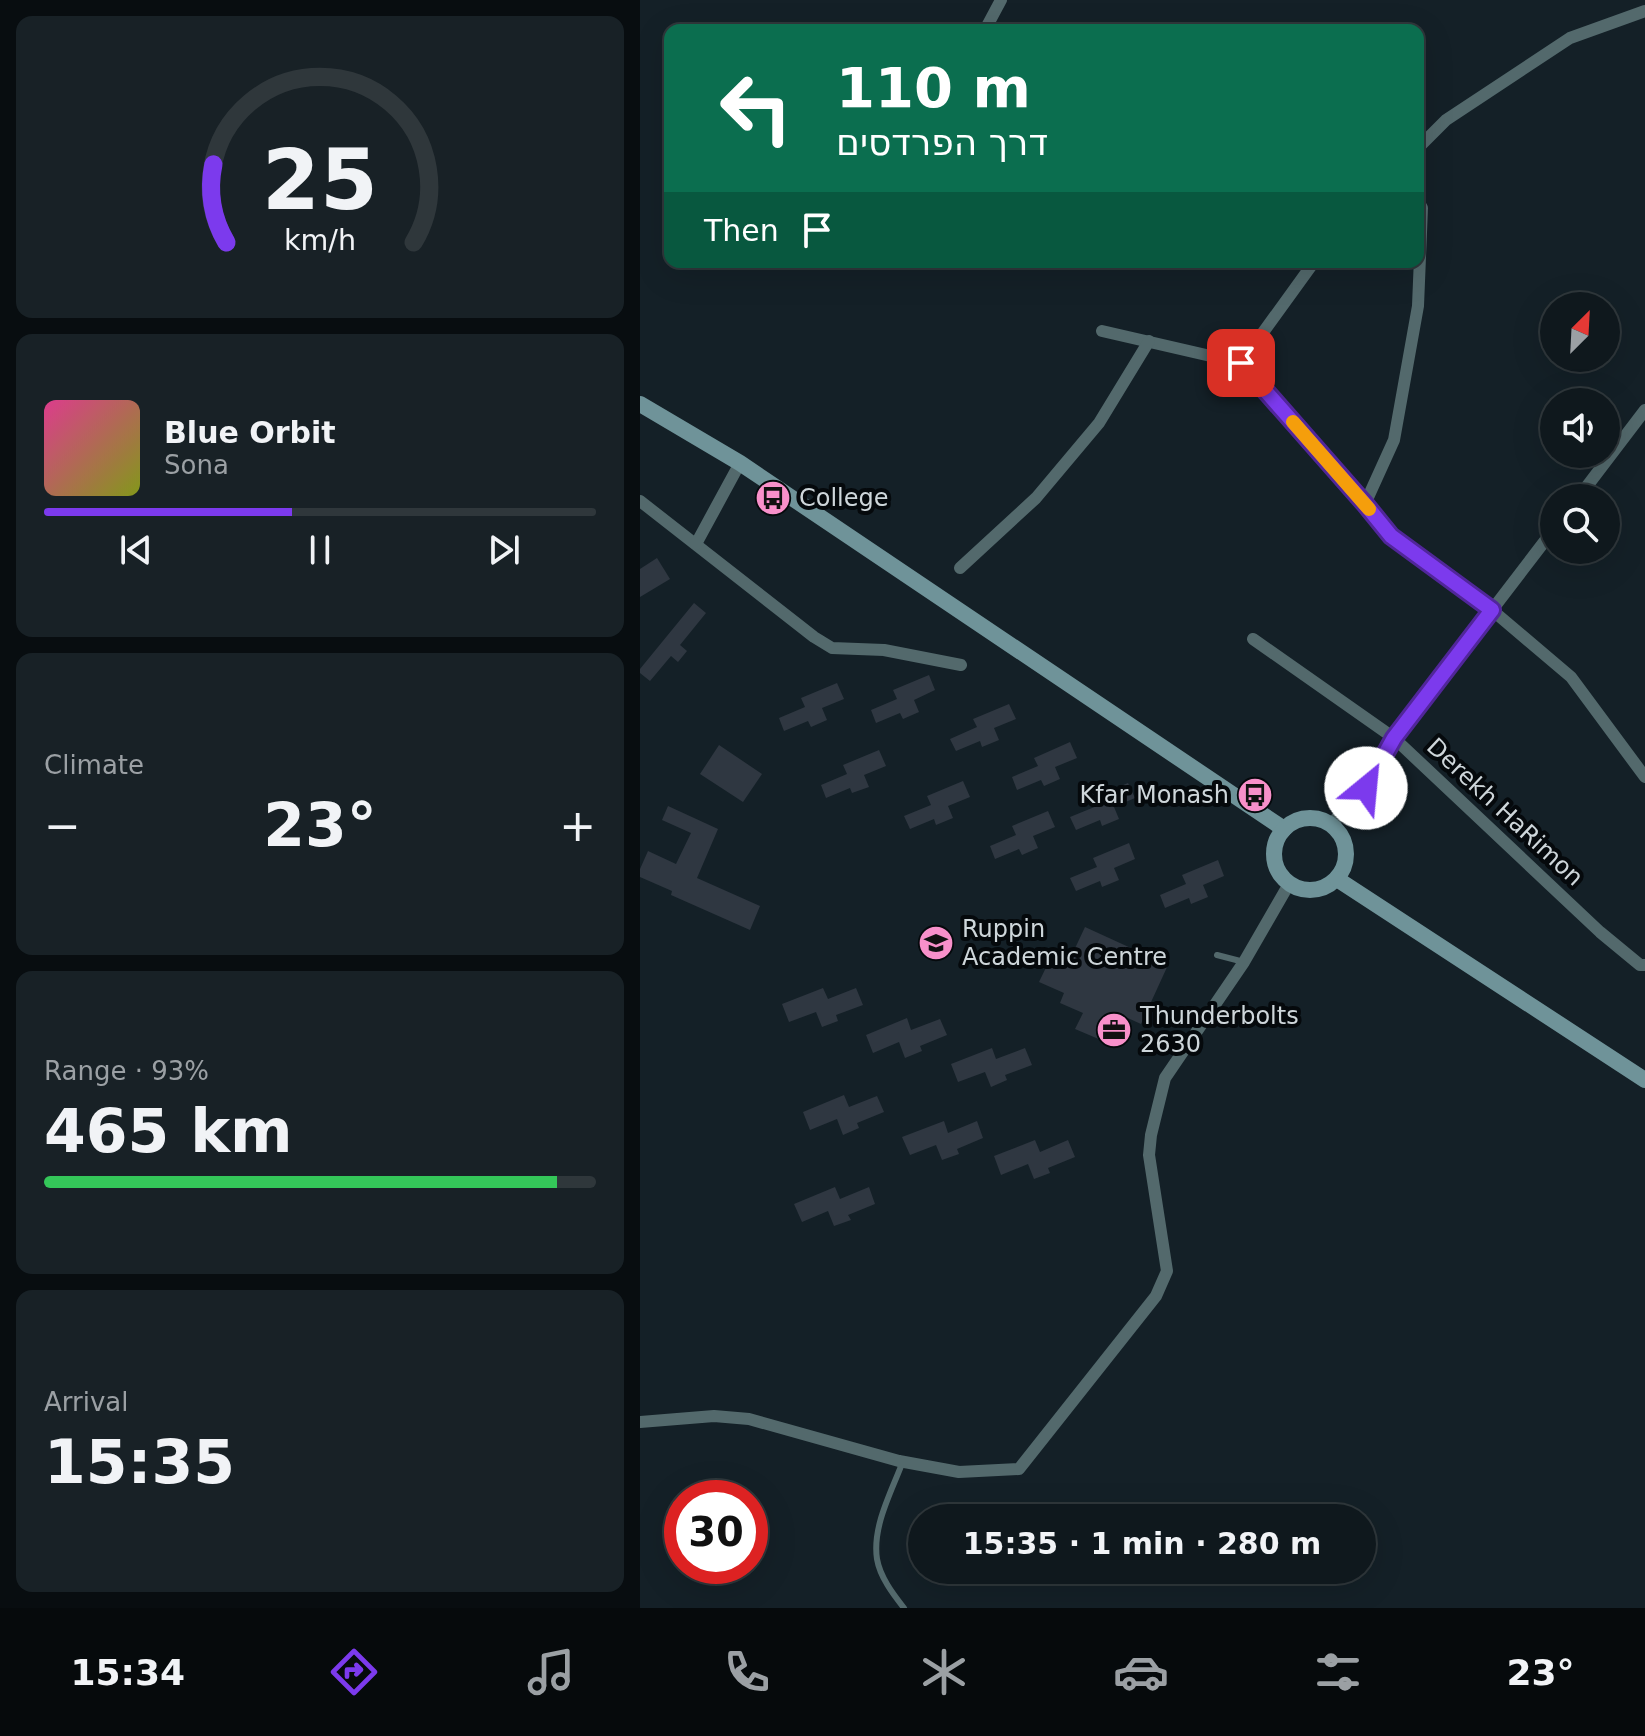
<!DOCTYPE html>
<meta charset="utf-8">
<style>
body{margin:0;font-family:"DejaVu Sans","Noto Sans Hebrew",sans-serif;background:#182126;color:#f1f3f6;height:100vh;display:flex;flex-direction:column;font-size:30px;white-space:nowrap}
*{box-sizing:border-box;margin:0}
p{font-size:26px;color:#9ba0a4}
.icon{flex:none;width:44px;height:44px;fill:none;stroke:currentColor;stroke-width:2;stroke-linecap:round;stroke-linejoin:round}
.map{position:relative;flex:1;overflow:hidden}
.details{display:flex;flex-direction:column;gap:16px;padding:16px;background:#080d10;width:640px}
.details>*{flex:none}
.top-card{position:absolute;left:24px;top:24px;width:760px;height:244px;border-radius:16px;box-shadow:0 8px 32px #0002,0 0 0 2px #2f373b;background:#0b6e4f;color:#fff;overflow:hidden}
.needle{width:52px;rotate:24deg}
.controls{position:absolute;left:900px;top:292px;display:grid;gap:16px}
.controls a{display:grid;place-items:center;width:80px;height:80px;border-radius:50%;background:#0f181d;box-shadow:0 8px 32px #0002,0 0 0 2px #2f373b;font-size:40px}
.speed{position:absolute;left:24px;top:1480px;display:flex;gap:16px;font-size:40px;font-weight:700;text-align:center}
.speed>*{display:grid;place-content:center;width:104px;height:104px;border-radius:50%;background:#0f181d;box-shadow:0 8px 32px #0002,0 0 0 2px #2f373b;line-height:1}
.speed .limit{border:12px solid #d22;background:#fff;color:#111}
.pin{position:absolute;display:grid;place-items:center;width:68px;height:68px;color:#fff;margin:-34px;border-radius:16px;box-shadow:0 4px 12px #0006}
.me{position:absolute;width:88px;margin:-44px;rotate:28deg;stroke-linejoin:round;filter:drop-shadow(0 0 6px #0008)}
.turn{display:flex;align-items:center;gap:28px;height:168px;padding:0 40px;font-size:36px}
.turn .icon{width:104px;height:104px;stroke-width:2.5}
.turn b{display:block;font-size:56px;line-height:68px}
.then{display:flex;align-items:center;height:76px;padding:0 40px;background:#0003;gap:16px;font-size:30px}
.big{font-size:60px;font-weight:800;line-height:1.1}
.details .tile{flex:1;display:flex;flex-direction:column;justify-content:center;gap:12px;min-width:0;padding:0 28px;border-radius:16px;background:#182126}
.details .dial{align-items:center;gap:0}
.dial svg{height:208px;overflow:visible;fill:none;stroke:#2f373b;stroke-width:7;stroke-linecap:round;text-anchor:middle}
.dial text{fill:#f1f3f6;stroke:none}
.song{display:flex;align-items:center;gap:24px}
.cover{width:96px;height:96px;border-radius:12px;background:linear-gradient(135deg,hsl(330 70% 55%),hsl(70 70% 35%))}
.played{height:8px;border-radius:4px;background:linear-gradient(90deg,#7c3aed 45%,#2f373b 45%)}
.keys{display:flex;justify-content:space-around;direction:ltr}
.heat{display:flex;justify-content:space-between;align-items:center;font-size:44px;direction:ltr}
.charge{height:12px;border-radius:6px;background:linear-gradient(90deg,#34c759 93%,#2f373b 0)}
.trip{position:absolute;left:268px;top:1504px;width:468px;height:80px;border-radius:40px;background:#0f181d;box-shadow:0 8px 32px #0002,0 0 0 2px #2f373b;font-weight:800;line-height:80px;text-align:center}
.tabs{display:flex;height:128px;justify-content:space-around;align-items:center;background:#060a0c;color:#9ba0a4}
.tabs .icon{width:56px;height:56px}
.tabs .current{color:#7c3aed}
.tabs b{font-size:36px;color:#f1f3f6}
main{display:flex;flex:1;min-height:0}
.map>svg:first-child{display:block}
.building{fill:#2f3741}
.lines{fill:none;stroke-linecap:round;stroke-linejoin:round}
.service{stroke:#53696c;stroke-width:6}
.minor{stroke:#53696c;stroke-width:12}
.secondary{stroke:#6f9399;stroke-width:16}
.route-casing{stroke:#51269a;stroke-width:20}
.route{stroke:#7c3aed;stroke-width:14}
.slow{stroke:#f59e0b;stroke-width:14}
.labels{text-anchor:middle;stroke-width:8;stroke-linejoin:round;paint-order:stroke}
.poi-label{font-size:24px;fill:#ced6da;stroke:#05090c;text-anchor:start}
.street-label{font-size:24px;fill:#ced6da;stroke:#05090c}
</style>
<main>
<section class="details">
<div class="tile dial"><svg viewBox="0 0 100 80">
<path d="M14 69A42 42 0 1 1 86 69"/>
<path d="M14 69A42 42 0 0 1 9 39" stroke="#7c3aed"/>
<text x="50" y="56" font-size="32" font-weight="700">25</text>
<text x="50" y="72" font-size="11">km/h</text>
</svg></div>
<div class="tile">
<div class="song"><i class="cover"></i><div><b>Blue Orbit</b><p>Sona</p></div></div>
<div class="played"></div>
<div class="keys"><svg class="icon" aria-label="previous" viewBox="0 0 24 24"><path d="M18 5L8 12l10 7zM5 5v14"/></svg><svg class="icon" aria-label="pause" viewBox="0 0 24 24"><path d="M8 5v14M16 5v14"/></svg><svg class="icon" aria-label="next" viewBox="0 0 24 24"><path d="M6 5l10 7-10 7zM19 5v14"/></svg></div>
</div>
<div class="tile"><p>Climate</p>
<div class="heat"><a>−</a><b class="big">23°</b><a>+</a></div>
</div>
<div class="tile"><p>Range · 93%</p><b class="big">465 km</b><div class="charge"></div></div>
<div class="tile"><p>Arrival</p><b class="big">15:35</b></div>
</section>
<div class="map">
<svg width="1005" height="1608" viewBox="0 0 1005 1608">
<rect width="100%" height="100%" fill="#142027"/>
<g class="building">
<polygon points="17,558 30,579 0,597 0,569"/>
<polygon points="54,603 66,613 40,645 47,651 38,662 31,656 10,681 0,673 0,669"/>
<polygon points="289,675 295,690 274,700 279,712 263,719 260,713 236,723 231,710 257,699 253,690"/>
<polygon points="197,683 204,699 182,708 187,720 171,727 168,721 144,731 139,718 165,707 161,698"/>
<polygon points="369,704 376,719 354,728 359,740 342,747 340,741 316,751 310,739 337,727 333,719"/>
<polygon points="430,742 437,758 415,767 420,779 404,786 401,780 377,790 372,777 398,766 394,758"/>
<polygon points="79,745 122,774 103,802 60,774"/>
<polygon points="239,750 246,766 224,775 229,787 212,793 210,788 186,798 181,785 207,774 203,765"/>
<polygon points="323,781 330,797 308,806 313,818 296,825 294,819 270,829 264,816 291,805 287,796"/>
<polygon points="488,783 495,798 474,807 479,819 462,826 460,820 436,830 430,817 457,806 453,798"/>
<polygon points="28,806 78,829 57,878 120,906 110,930 31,895 32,891 0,877 0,869 8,851 36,864 51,833 22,820"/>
<polygon points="408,811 415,827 393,836 398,848 382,855 379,849 355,859 350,846 376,835 372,826"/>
<polygon points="489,843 495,859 474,868 479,880 462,887 460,881 436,891 430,878 457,867 453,858"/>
<polygon points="578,860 584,876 563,885 568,897 551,904 549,898 525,908 520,895 546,884 542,875"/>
<polygon points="445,927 528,965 501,1024 481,1015 468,1043 435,1029 443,1013 420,1003 424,993 399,982 414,951 430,959"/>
<polygon points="183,988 188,999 216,988 223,1005 196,1015 198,1021 182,1027 176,1012 149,1022 142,1004"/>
<polygon points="267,1018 271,1030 300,1019 307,1035 280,1046 282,1051 265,1058 259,1042 233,1053 226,1035"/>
<polygon points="352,1048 356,1059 385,1048 392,1065 365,1075 367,1080 351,1087 345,1072 318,1082 311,1064"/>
<polygon points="204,1095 209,1107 237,1096 244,1112 217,1123 219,1128 203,1135 197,1119 170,1130 163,1112"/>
<polygon points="304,1121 308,1133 337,1121 343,1138 317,1149 319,1154 302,1160 296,1145 270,1155 262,1137"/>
<polygon points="395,1140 400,1152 428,1140 435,1157 408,1168 410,1173 394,1179 388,1164 361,1175 354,1156"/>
<polygon points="195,1187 200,1199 229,1187 235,1204 208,1215 211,1220 194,1226 188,1211 162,1222 154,1204"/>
</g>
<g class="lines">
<g class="service">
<polyline points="577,955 604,962"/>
<path d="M263 1461C252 1491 232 1526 237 1559 240 1577 253 1594 264 1608"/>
</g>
<g class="minor">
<polyline points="349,30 346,28 361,0"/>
<polyline points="778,148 806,120 930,38 1005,11"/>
<polyline points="462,331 601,363 674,262"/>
<polyline points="601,363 725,504 751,536 852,610 931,677 1005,777"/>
<polyline points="938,498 1005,410"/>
<polyline points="0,501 174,637 192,648 244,650 321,665"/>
<polyline points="725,504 754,440 778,306 782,208 778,201"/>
<polyline points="56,544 100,463"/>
<polyline points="320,568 396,498 459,423 509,341"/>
<polyline points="613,639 754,738 960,932 1000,965 1005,965"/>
<polyline points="691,824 726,788 754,738 914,529"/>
<polyline points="0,1422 74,1416 109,1419 259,1461 319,1472 379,1469 516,1296 527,1271 509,1155 511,1135 525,1078 604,962 649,884"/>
</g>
<g class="secondary">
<polyline points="0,404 100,463 644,829"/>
<circle cx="670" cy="854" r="36"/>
<polyline points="697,879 1005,1080"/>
</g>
</g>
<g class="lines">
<defs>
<polyline id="route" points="601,363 725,504 751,536 852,610 754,738 726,788"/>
</defs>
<use href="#route" class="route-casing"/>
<use href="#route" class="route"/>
<polyline class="slow" points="653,422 729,509"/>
</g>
<defs>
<symbol id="bus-disc" viewBox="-11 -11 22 22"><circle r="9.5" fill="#f890ca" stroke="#05090c"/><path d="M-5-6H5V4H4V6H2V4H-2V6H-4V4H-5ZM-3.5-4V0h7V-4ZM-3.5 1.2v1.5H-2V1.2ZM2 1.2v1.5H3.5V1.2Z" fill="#111"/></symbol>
<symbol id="university-disc" viewBox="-11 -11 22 22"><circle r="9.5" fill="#f890ca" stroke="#05090c"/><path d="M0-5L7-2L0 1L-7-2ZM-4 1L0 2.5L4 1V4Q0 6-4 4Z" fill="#111"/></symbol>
<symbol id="office-disc" viewBox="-11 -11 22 22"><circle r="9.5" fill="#f890ca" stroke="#05090c"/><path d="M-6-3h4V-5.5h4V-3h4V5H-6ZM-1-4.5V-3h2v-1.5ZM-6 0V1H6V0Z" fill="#111"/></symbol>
</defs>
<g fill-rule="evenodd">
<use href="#bus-disc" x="113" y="478" width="40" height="40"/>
<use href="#bus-disc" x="595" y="775" width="40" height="40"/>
<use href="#university-disc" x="276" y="923" width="40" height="40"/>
<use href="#office-disc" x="454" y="1010" width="40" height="40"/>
</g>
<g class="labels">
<g class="poi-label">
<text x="159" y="506">College</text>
<text x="589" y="803" text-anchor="end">Kfar Monash</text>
<text x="322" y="937">Ruppin<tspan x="322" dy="28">Academic Centre</tspan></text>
<text x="500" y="1024">Thunderbolts<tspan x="500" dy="28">2630</tspan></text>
</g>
<g class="street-label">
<text transform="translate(865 812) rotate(43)" y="8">Derekh HaRimon</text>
</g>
</g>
</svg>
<div class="controls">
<a><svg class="needle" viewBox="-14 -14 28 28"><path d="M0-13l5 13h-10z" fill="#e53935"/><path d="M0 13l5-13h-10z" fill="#9ba0a4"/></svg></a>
<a><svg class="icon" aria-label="sound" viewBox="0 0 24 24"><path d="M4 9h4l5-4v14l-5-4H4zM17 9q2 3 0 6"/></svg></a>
<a><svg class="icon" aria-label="search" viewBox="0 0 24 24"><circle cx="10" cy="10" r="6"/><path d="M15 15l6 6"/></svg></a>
</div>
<div class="speed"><div class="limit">30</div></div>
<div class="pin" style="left:601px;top:363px;background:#d93025"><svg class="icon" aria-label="arrive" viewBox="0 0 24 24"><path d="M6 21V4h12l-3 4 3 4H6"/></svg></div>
<svg class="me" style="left:726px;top:788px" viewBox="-20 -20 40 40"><circle r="19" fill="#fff"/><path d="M0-13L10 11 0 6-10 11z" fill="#7c3aed"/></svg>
<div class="trip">15:35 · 1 min · 280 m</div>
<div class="top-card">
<div class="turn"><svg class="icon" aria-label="left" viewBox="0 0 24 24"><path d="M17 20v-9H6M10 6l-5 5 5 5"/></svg><div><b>110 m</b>דרך הפרדסים</div></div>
<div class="then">Then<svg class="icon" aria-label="arrive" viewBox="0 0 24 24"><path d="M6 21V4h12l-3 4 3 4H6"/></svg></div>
</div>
</div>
</main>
<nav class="tabs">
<b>15:34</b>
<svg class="icon current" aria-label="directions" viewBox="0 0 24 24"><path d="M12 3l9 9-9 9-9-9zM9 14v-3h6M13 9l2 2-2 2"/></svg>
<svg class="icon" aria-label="music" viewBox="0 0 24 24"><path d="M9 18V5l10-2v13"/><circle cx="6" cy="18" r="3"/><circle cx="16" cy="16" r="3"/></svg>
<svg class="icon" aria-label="phone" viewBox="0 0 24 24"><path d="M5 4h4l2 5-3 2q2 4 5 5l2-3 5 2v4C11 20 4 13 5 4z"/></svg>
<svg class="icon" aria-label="climate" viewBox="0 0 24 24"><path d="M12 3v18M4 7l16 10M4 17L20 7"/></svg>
<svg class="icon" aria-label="car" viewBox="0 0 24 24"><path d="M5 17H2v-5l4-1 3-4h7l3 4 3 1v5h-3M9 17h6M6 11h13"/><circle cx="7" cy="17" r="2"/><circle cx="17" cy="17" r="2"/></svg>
<svg class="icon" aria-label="filters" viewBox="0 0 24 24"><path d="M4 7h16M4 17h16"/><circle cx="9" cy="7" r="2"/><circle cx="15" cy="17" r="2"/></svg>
<b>23°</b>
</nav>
